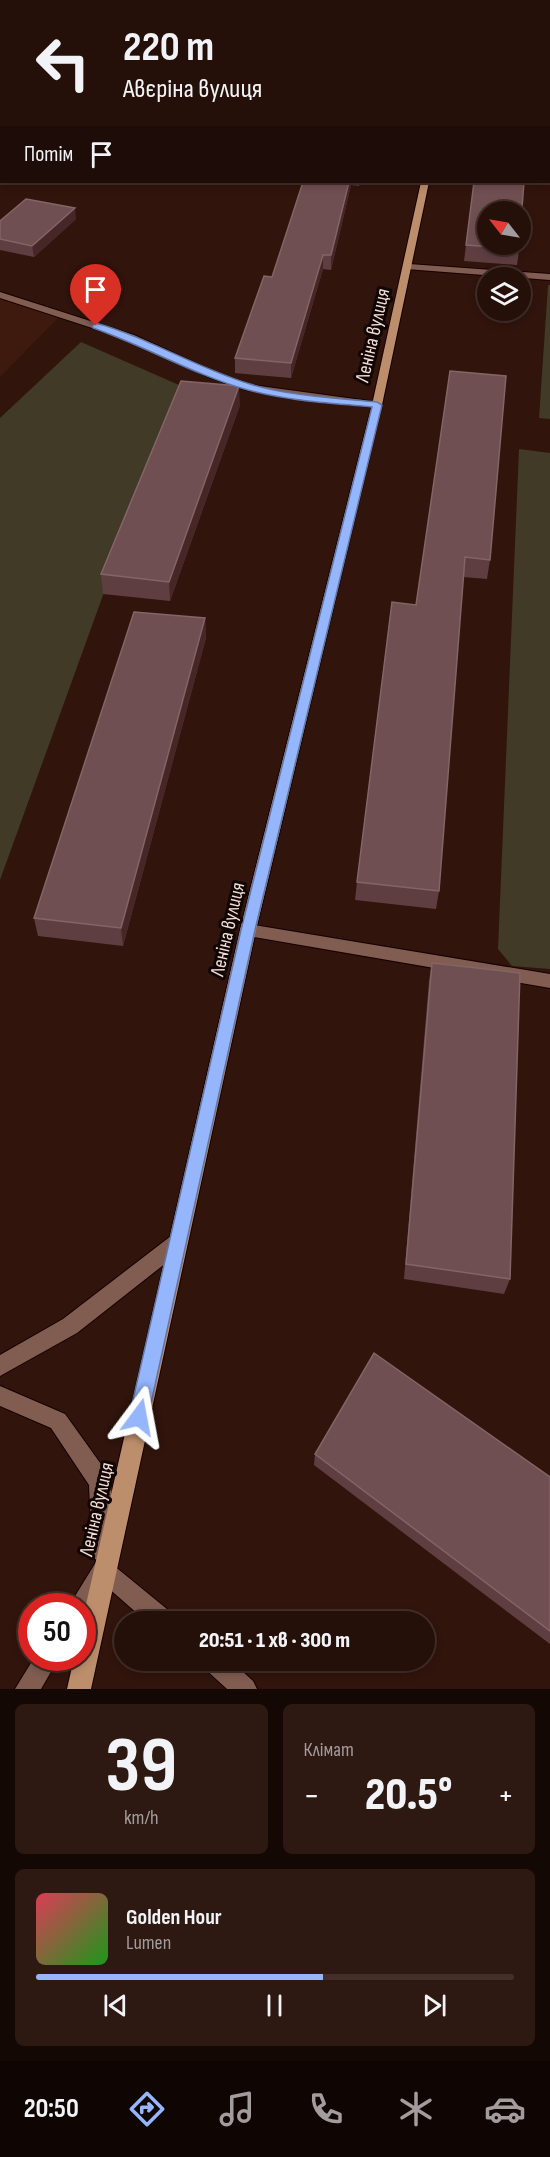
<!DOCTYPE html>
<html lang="uk">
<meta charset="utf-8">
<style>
body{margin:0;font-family:"Sofia Sans Condensed",sans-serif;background:#2d1812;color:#f1f3f6;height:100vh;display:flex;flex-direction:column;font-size:22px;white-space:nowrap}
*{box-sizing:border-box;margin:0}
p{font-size:20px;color:#a39c9c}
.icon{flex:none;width:33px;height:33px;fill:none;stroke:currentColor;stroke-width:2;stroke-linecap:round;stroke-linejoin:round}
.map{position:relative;height:1689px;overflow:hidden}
.details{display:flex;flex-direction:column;gap:15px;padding:15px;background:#140805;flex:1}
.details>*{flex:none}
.banner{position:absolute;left:0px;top:0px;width:550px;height:183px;box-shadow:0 3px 9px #0003,0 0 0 2px #422f2a;background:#250f09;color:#f1f3f6;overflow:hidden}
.needle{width:39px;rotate:301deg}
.controls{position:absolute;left:477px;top:201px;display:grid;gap:12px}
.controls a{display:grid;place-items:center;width:54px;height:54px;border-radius:50%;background:#250f09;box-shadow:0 3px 9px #0003,0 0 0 2px #422f2a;font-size:30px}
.speed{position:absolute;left:18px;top:1593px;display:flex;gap:12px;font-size:30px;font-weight:700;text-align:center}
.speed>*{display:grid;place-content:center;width:78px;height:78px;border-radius:50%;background:#250f09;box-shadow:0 3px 9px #0003,0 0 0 2px #422f2a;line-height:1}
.speed .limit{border:9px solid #d22;background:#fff;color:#111}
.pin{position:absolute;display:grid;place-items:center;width:51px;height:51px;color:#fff;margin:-62px -26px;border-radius:50% 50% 50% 0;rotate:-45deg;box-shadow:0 0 6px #0007}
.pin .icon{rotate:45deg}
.me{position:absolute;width:66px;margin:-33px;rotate:13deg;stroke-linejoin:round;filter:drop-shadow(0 0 4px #0008)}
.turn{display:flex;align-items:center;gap:21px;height:126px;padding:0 24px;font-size:27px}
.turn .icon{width:78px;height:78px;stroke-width:2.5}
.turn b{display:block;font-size:42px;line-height:51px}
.then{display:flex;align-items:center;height:57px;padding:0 24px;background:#0003;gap:12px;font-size:22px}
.big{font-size:45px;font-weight:800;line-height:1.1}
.details .card{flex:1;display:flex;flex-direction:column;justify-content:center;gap:9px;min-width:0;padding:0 21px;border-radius:9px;background:#2d1812}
.details .dial{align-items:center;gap:0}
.dial b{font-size:78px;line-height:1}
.song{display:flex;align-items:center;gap:18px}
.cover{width:72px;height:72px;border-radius:9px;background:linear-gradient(135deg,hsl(350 70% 55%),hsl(120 70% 35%))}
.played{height:6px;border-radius:3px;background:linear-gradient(90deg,#95b6fd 60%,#422f2a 60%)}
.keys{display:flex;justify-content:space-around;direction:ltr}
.heat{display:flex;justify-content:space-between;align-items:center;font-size:33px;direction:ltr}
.details .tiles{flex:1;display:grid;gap:15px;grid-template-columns:1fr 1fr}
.card:last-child{grid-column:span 2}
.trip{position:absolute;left:114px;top:1611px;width:321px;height:60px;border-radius:30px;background:#250f09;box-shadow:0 3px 9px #0003,0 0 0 2px #422f2a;font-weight:800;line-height:60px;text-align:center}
.menu{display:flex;height:96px;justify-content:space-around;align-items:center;background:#0f0604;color:#a39c9c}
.menu .icon{width:42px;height:42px}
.menu .on{color:#95b6fd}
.menu b{font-size:27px;color:#f1f3f6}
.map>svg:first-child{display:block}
.built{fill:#3d190e}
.green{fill:#413a27}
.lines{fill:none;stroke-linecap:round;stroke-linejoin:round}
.minor-casing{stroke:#170100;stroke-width:2}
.major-casing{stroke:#170100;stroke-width:2}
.minor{fill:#805c51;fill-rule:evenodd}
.major{fill:#bd8e6c;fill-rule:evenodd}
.wall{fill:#5f3e42}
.shaded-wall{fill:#462626}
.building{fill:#6f4f52;stroke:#836566;stroke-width:1.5}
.route{fill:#95b6fd;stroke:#6176a4;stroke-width:1.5}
.labels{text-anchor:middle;stroke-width:6;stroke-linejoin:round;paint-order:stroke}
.street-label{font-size:20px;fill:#f1dcd5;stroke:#100503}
</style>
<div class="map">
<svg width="550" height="1689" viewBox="0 0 550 1689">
<rect width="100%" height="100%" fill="#31140c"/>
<polygon class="built" points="0,295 62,314 0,377"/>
<g class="green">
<polygon points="548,285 550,285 550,419 539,418"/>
<polygon points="81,342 179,385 0,880 0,418"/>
<polygon points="519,449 550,453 550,969 512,966 498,949"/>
</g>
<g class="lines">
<defs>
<g id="minor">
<rect x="549" y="50" width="1" height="4"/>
<rect x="0" y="109" width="2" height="4"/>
<polygon points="409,264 550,274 550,280 406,269 404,267"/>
<polygon points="0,292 134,335 217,373 252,385 377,402 382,405 377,408 246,390 209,377 126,339 0,298"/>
<polygon points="248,924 550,974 550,988 248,936 242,935 240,930 242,925"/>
<polygon points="178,1233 185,1236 187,1242 185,1248 77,1333 0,1376 0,1355 63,1319 171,1236"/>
<polygon points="0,1386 65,1414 108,1474 111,1482 114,1551 111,1559 107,1560 173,1614 176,1622 147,1622 106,1586 88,1614 82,1616 82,1606 69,1606 96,1562 100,1561 95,1559 92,1551 89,1485 51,1428 0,1406"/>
<polygon points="34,1658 59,1658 41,1689 15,1689"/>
<polygon points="201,1660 230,1660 253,1681 257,1689 227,1689 204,1668"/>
</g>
<g id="major">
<polygon points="504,0 503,2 496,2 497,0"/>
<polygon points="421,182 429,182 382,405 256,930 91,1689 67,1689 74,1658 82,1658 82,1622 240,930 372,405"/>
</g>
</defs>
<use href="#minor" class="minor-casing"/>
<use href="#major" class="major-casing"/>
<use href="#minor" class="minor"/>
<use href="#major" class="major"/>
</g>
<g class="wall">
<polygon points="54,0 455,0 453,2 62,2"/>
<polygon points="549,54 550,55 550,129 549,128"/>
<rect x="0" y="59" width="2" height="48"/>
<polygon points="303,182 360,182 359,186 351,185 331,270 323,269 291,378 235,373 235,358 272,277"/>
<polygon points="76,219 34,257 0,250 0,221"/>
<polygon points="520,244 517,265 464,261 466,245"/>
<polygon points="450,371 490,560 487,579 463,577 439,891 436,909 355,900 357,882 416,605"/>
<polygon points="240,405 170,601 103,594 101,574"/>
<polygon points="205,618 206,638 123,946 38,936 34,918"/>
<polygon points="432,963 510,1279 504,1294 404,1279 429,981"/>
<polygon points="315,1454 550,1477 550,1644 314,1465"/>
</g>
<g class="shaded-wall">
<polygon points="441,0 455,0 453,2 439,2"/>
<polygon points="349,182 351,182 351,185 331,270 331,255"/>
<polygon points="75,208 76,219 34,257 32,246"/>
<polygon points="323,255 323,269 291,378 291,363"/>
<polygon points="239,386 240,405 170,601 169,582"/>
<polygon points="205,618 206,638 123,946 121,928"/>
</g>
<g class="building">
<polygon points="116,0 287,0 286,2 124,2"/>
<polygon points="324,0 441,0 439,2 333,2"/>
<polygon points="549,54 550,55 550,113 549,113"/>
<rect x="0" y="59" width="2" height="39"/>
<polygon points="303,182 349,182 331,255 323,255 291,363 235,358 264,276 272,277"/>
<polygon points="474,182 524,182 520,234 520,212 488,212 488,244 520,244 519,249 466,245"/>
<polygon points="26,199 75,208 32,246 0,239 0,221"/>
<polygon points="450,371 506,376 490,560 465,557 439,891 357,882 392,602 416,605"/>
<polygon points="181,381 239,386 169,582 101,574"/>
<polygon points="134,612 205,618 121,928 34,918"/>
<polygon points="432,963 520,973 510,1279 406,1264"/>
<polygon points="374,1353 550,1477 550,1631 315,1454"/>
</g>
<path class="route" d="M96 323C149 338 197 368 250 384 290 396 335 398 377 402L382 405 255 930 148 1417 146 1423 139 1426 132 1423 129 1417 241 930 372 407C331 403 288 401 248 390 194 375 145 346 93 328L92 326Z"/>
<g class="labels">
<g class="street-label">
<text transform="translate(372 335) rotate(-77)" y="7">Леніна вулиця</text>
<text transform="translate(227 929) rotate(-77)" y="7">Леніна вулиця</text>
<text transform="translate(96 1509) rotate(-77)" y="7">Леніна вулиця</text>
</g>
</g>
</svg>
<div class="controls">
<a><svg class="needle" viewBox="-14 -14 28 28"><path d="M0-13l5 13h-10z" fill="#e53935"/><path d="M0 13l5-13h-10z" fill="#a39c9c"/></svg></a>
<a><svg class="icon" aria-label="layers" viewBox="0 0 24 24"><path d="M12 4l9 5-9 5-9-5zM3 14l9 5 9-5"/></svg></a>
</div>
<div class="speed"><div class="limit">50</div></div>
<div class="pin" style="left:96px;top:326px;background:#d93025"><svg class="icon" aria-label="arrive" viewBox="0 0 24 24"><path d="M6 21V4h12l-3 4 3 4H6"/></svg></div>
<svg class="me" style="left:139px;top:1417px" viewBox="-20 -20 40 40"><path d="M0-17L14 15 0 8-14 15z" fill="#95b6fd" stroke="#fff" stroke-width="4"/></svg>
<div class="trip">20:51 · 1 хв · 300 m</div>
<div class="banner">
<div class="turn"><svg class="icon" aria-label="left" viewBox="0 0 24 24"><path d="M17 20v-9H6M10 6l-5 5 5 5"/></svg><div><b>220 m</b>Авєріна вулиця</div></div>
<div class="then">Потім<svg class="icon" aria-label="arrive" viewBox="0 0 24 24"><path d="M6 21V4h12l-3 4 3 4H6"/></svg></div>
</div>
</div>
<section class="details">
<div class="tiles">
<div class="card dial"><b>39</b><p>km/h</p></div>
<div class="card"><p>Клімат</p>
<div class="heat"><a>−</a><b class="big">20.5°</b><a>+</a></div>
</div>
<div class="card">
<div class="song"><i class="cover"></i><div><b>Golden Hour</b><p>Lumen</p></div></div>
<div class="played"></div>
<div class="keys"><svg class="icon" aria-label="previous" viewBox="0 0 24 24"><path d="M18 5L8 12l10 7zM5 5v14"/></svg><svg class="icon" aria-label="pause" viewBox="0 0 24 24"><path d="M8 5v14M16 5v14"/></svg><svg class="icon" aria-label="next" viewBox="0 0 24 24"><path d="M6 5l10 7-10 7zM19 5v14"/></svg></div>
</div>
</div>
</section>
<nav class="menu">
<b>20:50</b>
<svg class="icon on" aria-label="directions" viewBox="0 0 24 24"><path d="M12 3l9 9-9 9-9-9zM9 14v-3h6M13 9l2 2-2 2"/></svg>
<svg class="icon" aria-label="music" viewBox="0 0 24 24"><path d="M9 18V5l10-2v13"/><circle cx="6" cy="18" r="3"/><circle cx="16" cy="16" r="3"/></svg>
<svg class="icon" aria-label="phone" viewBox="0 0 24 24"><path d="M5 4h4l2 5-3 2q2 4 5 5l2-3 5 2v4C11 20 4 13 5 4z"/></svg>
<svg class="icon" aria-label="climate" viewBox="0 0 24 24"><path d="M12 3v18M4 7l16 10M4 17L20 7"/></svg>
<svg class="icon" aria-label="car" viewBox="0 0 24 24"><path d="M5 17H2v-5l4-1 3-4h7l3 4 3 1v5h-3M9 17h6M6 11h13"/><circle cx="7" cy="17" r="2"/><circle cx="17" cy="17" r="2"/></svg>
</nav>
